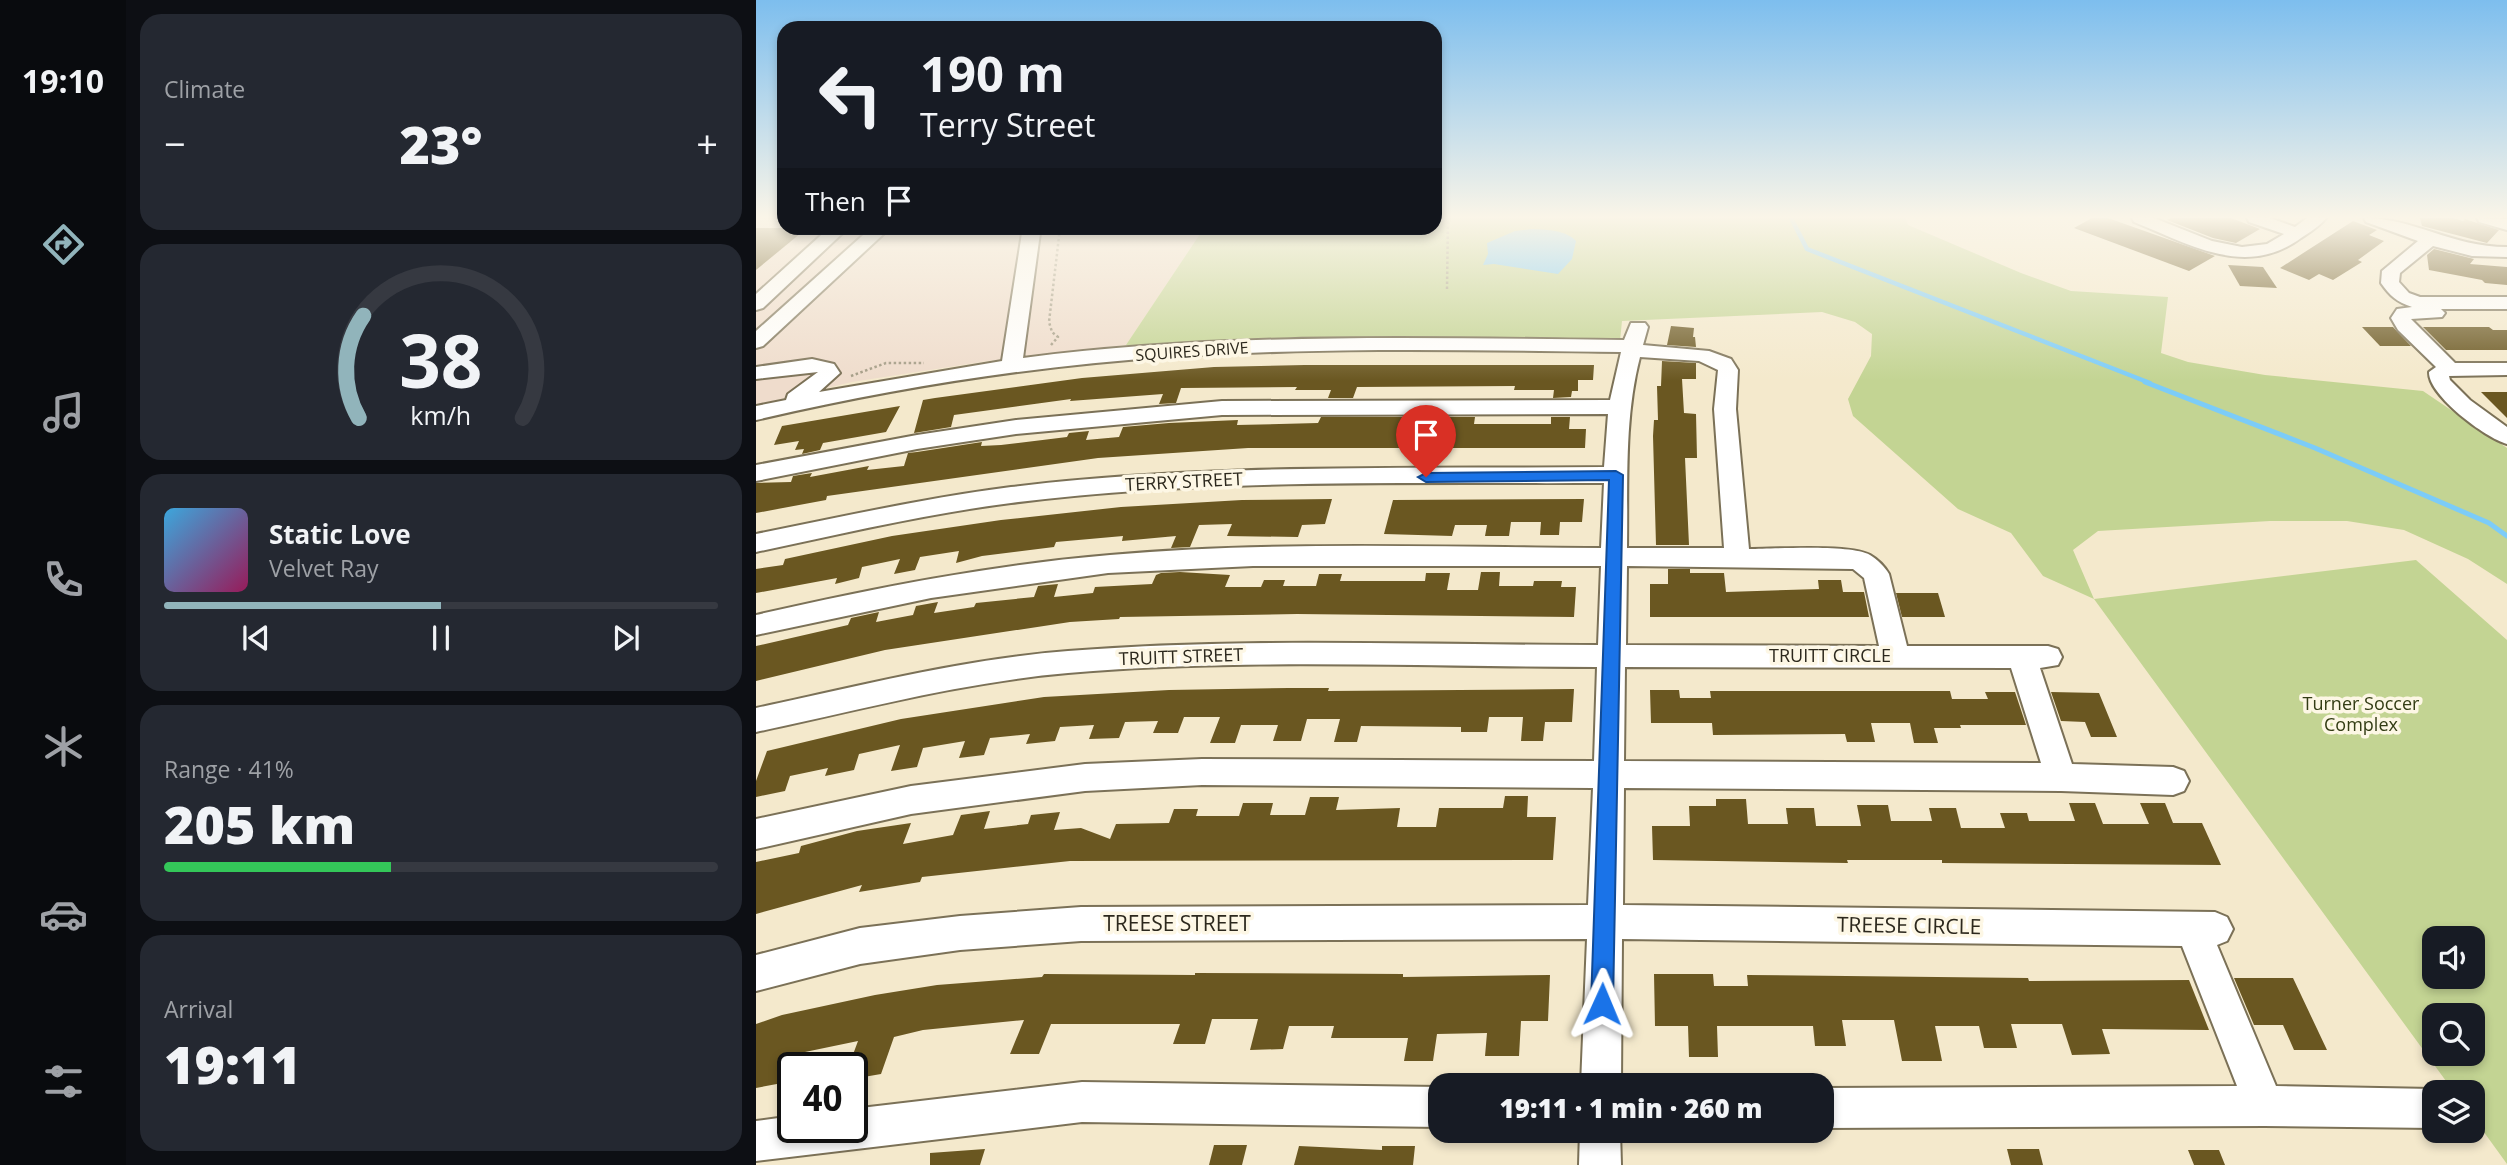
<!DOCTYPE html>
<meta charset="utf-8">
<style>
body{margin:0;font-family:"Open Sans",sans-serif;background:#242831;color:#f1f3f6;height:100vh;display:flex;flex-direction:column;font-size:26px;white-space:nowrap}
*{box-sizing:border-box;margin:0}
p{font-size:23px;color:#9ea1a6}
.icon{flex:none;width:38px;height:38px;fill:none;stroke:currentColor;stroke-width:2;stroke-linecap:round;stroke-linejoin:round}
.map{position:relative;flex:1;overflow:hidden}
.details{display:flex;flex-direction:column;gap:14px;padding:14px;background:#0d0f14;width:630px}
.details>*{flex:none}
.hud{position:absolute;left:21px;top:21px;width:665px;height:214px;border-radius:21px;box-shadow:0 4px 10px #0003;background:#171b24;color:#f1f3f6;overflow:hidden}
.fabs{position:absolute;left:1666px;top:926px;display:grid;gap:14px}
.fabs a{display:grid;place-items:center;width:63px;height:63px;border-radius:14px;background:#171b24;box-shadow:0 4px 10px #0003;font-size:35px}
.speed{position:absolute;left:21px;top:1052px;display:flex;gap:14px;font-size:35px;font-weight:700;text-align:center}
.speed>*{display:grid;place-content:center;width:91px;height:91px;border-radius:50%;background:#171b24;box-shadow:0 4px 10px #0003;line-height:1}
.speed .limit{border:4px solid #111;border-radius:10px;background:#fff;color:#111}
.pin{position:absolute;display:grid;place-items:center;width:60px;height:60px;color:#fff;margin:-72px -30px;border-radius:50% 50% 50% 0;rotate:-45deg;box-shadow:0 0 7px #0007}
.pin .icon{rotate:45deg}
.me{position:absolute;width:77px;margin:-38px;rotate:1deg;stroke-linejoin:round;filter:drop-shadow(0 0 5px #0008)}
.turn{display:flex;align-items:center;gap:24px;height:147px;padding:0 28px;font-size:32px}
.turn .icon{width:91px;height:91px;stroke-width:2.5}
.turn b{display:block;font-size:49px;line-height:60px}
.then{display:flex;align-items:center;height:66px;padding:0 28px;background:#0003;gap:14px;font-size:26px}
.big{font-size:52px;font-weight:800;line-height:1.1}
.details .widget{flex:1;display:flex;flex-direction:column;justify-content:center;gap:10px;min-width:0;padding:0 24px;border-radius:21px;background:#242831}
.details .dial{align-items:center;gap:0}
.dial svg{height:182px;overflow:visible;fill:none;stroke:#363941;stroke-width:7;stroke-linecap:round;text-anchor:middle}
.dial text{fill:#f1f3f6;stroke:none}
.song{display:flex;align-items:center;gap:21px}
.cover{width:84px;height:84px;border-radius:10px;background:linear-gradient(135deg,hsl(200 70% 55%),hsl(330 70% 35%))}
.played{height:7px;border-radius:4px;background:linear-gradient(90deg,#91b4bb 50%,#363941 50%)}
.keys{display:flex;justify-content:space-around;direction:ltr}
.heat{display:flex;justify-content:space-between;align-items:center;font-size:38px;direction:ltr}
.charge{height:10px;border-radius:5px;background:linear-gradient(90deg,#34c759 41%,#363941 0)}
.trip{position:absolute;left:672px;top:1073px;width:406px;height:70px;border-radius:21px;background:#171b24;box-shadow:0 4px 10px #0003;font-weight:800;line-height:70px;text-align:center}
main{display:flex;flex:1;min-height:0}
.dock{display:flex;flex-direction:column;width:126px;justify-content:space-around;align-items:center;background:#090b0e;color:#9ea1a6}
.dock .icon{width:49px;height:49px}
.dock .active{color:#91b4bb}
.dock b{font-size:32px;color:#f1f3f6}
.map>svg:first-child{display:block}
.education{fill:#efdccc}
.green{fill:#c3d493;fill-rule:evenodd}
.water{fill:#7cccf8}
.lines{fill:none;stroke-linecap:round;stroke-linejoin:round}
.stream-far1{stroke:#7cccf8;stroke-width:4.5}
.stream{stroke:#7cccf8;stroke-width:5}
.building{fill:#6a5721}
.minor-casing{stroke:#7b7157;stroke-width:4}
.path{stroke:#a49c86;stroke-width:2.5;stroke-dasharray:2.5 2.5;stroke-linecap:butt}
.minor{fill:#fff;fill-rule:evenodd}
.route{fill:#1a73e8;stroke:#114b97;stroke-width:2}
.labels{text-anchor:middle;stroke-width:7;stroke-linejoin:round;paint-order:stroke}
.far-street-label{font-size:16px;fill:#2c281d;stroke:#fdf7e5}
.street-label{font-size:18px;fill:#2c281d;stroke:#fdf7e5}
.park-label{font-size:18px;fill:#333c14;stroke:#fdf7e5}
.near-street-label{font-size:21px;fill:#2c281d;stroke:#fdf7e5}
</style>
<main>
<nav class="dock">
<b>19:10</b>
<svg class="icon active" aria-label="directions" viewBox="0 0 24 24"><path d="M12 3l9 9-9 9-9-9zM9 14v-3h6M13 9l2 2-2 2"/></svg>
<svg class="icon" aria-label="music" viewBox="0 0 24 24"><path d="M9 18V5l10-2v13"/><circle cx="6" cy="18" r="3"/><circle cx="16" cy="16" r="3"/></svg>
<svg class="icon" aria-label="phone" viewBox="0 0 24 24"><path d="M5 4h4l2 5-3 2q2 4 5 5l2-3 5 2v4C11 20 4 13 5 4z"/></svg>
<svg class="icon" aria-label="climate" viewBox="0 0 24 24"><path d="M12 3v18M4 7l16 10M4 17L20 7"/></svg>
<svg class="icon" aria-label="car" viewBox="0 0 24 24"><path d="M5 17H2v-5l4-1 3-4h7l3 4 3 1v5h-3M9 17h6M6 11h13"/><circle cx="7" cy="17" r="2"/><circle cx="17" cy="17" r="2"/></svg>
<svg class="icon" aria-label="filters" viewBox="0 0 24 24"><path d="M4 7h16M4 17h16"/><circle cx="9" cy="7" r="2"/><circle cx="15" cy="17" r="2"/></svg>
</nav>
<section class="details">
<div class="widget"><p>Climate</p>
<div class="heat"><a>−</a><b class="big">23°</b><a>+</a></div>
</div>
<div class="widget dial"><svg viewBox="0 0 100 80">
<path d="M14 69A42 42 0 1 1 86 69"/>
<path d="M14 69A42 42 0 0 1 16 24" stroke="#91b4bb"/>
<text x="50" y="56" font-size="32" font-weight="700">38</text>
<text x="50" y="72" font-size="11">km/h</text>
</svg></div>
<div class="widget">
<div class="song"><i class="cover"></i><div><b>Static Love</b><p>Velvet Ray</p></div></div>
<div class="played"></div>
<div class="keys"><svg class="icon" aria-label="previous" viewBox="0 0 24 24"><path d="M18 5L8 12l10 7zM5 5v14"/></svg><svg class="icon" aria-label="pause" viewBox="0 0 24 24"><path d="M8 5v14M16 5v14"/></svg><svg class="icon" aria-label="next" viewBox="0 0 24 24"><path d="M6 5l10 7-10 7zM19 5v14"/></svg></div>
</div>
<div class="widget"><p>Range · 41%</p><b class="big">205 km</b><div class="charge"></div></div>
<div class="widget"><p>Arrival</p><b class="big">19:11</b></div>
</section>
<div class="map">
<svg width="1751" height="1165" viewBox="0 0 1751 1165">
<rect width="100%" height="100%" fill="#f4e9cc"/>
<polygon class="education" points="0,218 28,218 28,228 448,228 370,345 232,361 96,382 0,405"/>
<path class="green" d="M679 218H1149L1152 225 1265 273 1315 291 1412 297 1405 353 1432 362 1509 375 1667 391 1751 448V584L1712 559 1648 530 1591 521H1514L1342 531 1317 550 1338 599 1660 560 1751 640V1164L1717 1117V1092H1698L1338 599 1287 576 1255 533 1202 509 1097 416 1092 399 1115 356 1116 334 1099 322 1066 312 866 321 864 341 370 345 448 228H679ZM1678 938H1717V976H1678ZM1678 1015H1717V1054H1678Z"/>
<path class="water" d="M777 229C792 230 810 230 820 241L816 259 802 274 738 264 727 265 732 254 731 243 759 231Z"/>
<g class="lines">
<polyline class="stream-far1" points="1035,218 1051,249 1394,383"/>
<polyline class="stream" points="1389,382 1559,448 1733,523 1751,536"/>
</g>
<g class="building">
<polygon points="1336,218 1352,218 1459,256 1433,271 1318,228"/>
<polygon points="1415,218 1475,218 1504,229 1480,243 1457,238 1411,220"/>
<polygon points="1664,218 1697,218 1707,221 1709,219 1743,230 1731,243 1666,226"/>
<polygon points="1597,221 1621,230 1613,235 1628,241 1602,260 1606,262 1577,280 1563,274 1553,280 1524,268"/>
<polygon points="0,228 51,228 0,270"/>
<polygon points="1678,249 1718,259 1714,264 1751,267 1751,285 1729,283 1726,280 1673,270 1671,255"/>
<polygon points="1472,265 1507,267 1521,288 1484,286"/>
<polygon points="915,326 938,328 937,337 939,337 940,347 911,345"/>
<polygon points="1606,327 1637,327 1655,346 1624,346"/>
<polygon points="1667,327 1733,327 1737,330 1751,330 1751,350 1690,350"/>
<polygon points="906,361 940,363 940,379 926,379 928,413 940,414 941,458 929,458 933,545 900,545 897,436 898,420 902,420 901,386 905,386"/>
<polygon points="549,365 838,365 837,380 822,380 822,391 816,391 815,397 797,398 798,390 758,390 759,386 601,387 597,398 572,398 575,390 539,390 541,387 425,388 420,403 403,404 407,394 314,401 315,399 198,415 195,427 158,433 167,400 179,398 326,378 458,367"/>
<polygon points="1725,392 1751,392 1751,418"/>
<polygon points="144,406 130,432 67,443 64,450 46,454 48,449 39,450 43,441 18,445 26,426"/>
<polygon points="565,417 719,417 718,424 795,424 795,417 814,417 813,429 830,429 829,448 492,448 342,458 71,496 70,500 0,513 0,483 35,482 37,476 56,473 54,477 113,466 111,470 148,466 152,453 161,452 226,442 225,446 245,445 311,437 313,433 333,431 330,440 363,437 367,427 413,423 482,420 481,425 562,423"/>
<polygon points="576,499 569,524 546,525 542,537 471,536 476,524 443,525 434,547 415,548 420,536 366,541 367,536 300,542 298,547 226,556 200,563 203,551 164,557 159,570 138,574 144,559 106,567 103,578 79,584 81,578 0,593 0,569 27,565 29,559 136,536 245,520 365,507 486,500"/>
<polygon points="828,499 826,522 804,522 803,535 784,535 785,522 755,522 753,536 729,536 731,525 699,525 696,536 628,534 637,500"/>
<polygon points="912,569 934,569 934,573 968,573 970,592 1063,589 1062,580 1085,580 1087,592 1108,592 1113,617 894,617 894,584 912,584"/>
<polygon points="424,572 474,575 469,587 505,587 508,580 529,580 527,586 560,586 563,574 586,574 584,581 669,581 670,573 694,573 691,590 722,590 725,572 744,572 743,586 777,586 778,581 806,581 805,587 820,587 818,617 541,614 364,617 363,619 314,622 129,650 0,681 0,646 92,625 95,618 123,612 120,622 157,615 160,606 182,602 178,613 218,607 220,603 278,597 282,586 302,584 298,597 337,593 339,587 396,584 400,575 405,573"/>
<polygon points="1140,593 1182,593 1189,617 1146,617"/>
<polygon points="533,688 573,688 572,691 818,689 816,722 789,722 787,741 765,741 767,717 733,717 731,732 705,732 705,727 605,726 601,742 578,742 584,719 551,719 545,741 517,741 522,725 485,725 479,743 454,743 464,717 428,717 422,733 397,733 402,721 369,722 363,738 333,739 338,725 304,727 299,741 270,744 274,734 234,738 228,755 203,758 209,741 167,748 161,767 135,771 144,745 103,754 98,770 69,776 72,768 34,776 29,791 0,797 0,781 11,751 145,719 288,697 413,690"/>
<polygon points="894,690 923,690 924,698 955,698 954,691 1194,691 1196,699 1232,699 1229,692 1259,692 1270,725 1204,725 1205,728 1178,728 1182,743 1158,743 1154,723 1115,723 1119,742 1091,742 1089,734 957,735 956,723 895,723"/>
<polygon points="1295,692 1343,693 1361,737 1335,737 1329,722 1305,721"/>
<polygon points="749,796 772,796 771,817 800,817 797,860 314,861 166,877 164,882 103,892 106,885 0,914 0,862 43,853 45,846 101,831 155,823 147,844 197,835 205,815 234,811 228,829 272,824 275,815 304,812 298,830 325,828 354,839 360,824 413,823 418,809 442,809 440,816 483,816 487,803 517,803 514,815 549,815 554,797 583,797 580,810 644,808 641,827 680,827 683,808 747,808"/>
<polygon points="960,799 990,799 992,824 1032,824 1030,808 1058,808 1060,826 1105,826 1101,805 1132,805 1135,821 1176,821 1173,808 1200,808 1205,828 1249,828 1244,813 1271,813 1273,821 1319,821 1313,803 1339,803 1347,824 1393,824 1384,803 1409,803 1417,823 1446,823 1465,865 1186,863 1186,860 1091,860 1092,863 897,860 896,826 934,826 933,806 960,806"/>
<polygon points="439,973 647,974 647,977 794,975 792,1021 765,1021 763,1056 729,1056 731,1033 681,1034 677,1061 648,1061 652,1038 575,1038 578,1026 533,1026 527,1049 494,1050 502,1019 456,1019 449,1044 417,1044 424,1024 295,1024 283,1054 254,1054 268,1020 167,1030 138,1037 125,1074 96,1079 96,1068 92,1068 102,1041 49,1052 44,1068 37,1068 37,1081 0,1088 0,1024 26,1015 119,995 181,985 286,977 288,974 439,975"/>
<polygon points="898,974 957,974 958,986 992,986 991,975 1272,978 1273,981 1433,980 1453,1030 1346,1029 1354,1054 1316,1055 1306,1024 1255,1024 1261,1048 1228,1048 1223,1026 1179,1026 1186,1061 1146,1061 1138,1020 1086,1020 1090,1046 1059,1046 1057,1026 961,1026 962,1057 933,1057 932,1026 899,1026"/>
<polygon points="1478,978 1537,978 1571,1050 1538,1050 1527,1025 1498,1025"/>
<polygon points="458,1145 491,1145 486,1165 453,1165"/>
<polygon points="543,1146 626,1150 626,1146 659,1146 657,1165 538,1165"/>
<polygon points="229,1149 224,1165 174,1165 174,1153"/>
<polygon points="1251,1149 1283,1149 1287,1165 1255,1165"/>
<polygon points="1432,1150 1463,1150 1469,1165 1438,1165"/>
</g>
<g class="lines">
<defs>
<g id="minor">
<path d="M1376 218H1398L1456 241 1486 247 1511 244 1528 234 1493 222 1491 218H1514L1539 227 1551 218H1570C1564 226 1554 232 1545 238 1490 279 1433 244 1378 222Z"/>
<path d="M1608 218C1659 218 1695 247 1751 247V257L1716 256 1677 246 1644 273 1643 282 1653 293 1664 297H1751V309H1685L1689 313 1686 317 1655 319 1699 363H1751V375L1693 376 1694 380 1714 400 1751 427V444C1729 438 1672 395 1673 372L1680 367 1642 330 1635 318 1641 309 1656 307C1641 302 1634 296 1625 283L1626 271 1662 241 1610 222Z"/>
<polygon points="1721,218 1751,219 1751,230 1723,222"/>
<polygon points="73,228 92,228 7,308 0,310 0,294"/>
<polygon points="115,228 134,228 7,346 0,348 0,331"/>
<path d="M264 228H280L284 233 267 358C466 332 668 338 868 340L875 323H889L892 327 887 345 953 351 975 359 982 370 980 409 993 549C1019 549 1094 544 1114 555 1121 559 1129 567 1133 574L1151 646H1292L1302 649 1306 657 1302 665 1284 668 1316 764 1417 767 1428 771 1433 781 1428 791 1417 795 1305 791 868 788 867 905 1459 912 1471 917 1477 929 1471 941 1461 945 1520 1086 1677 1089 1684 1092H1678V1128L1508 1126 1066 1128V1088L1481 1086 1426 946 866 939 865 1085H825L831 939 325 941 204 950 104 964 0 991V955L104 928 204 916 325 907 832 905 837 788 446 785 329 791 155 814 0 849V819L155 786 329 764 446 759 838 761 841 667C667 667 485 658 312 673 207 682 103 710 0 732V708C103 686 207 659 312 651 488 637 666 645 842 645L845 566H497L352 573 175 598 0 635V615C117 588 235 565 354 555 515 541 684 547 845 548L848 483C651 484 451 478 255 503 169 514 85 534 0 552V534C85 517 169 498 255 487 452 463 651 469 848 467L852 414 466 415 260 434 161 449 0 481V465L161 435 260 420 466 401 854 400 865 352C714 350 564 347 414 357 274 366 137 388 0 420V406L30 400 32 394 62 372 0 379V367L56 359 78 364 84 373 63 392 246 361 266 233ZM884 357 943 361 962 370 958 409 968 548H871C872 484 868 419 884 357ZM871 566 1097 569 1108 578 1123 646 870 645ZM869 667 1255 668 1285 763 868 761Z"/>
<polygon points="326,1082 684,1087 684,1127 326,1122 0,1161 0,1121 37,1116 37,1127 96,1127 96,1109"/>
<polygon points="824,1130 864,1130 865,1165 823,1165"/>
</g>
</defs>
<use href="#minor" class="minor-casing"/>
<g class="path">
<polyline points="691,289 692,218"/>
<polyline points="295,345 302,337 296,332 293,322 304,228"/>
<polyline points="95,376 130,363 168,363"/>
</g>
<use href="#minor" class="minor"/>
</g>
<linearGradient id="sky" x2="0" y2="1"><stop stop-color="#7dbeee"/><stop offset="0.57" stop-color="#faf5e8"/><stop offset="1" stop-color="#faf5e8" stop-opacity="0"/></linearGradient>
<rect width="1751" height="381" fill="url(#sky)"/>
<polygon class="route" points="860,471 867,475 857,1004 854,1012 846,1015 838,1012 835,1004 853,480 670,482 662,477 670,473"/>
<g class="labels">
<g class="far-street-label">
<text transform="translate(436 351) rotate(-4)" y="6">SQUIRES DRIVE</text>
</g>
<g class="street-label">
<text transform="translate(428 482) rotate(-3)" y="6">TERRY STREET</text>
<text x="1074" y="662">TRUITT CIRCLE</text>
<text transform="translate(425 657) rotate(-2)" y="6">TRUITT STREET</text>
</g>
<g class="park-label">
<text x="1605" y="710">Turner Soccer<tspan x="1605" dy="21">Complex</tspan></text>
</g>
<g class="near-street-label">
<text x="421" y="931">TREESE STREET</text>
<text transform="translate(1153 926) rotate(1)" y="7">TREESE CIRCLE</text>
</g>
</g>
</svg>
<div class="fabs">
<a><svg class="icon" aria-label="sound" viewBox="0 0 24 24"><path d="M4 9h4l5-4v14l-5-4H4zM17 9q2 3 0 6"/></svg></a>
<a><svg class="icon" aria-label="search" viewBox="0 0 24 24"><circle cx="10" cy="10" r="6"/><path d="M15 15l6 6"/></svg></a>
<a><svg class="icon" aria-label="layers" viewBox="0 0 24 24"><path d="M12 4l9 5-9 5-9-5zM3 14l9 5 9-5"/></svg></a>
</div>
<div class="speed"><div class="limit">40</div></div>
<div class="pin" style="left:670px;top:477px;background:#d93025"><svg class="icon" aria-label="arrive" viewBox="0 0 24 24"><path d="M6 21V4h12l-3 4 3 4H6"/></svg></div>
<svg class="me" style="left:846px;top:1004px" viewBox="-20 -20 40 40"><path d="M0-17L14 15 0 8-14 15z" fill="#1a73e8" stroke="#fff" stroke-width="4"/></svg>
<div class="trip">19:11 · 1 min · 260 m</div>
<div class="hud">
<div class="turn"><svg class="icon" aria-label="left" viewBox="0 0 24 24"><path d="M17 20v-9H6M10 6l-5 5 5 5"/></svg><div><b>190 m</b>Terry Street</div></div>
<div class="then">Then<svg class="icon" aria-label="arrive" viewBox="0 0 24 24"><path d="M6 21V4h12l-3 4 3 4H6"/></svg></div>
</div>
</div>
</main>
